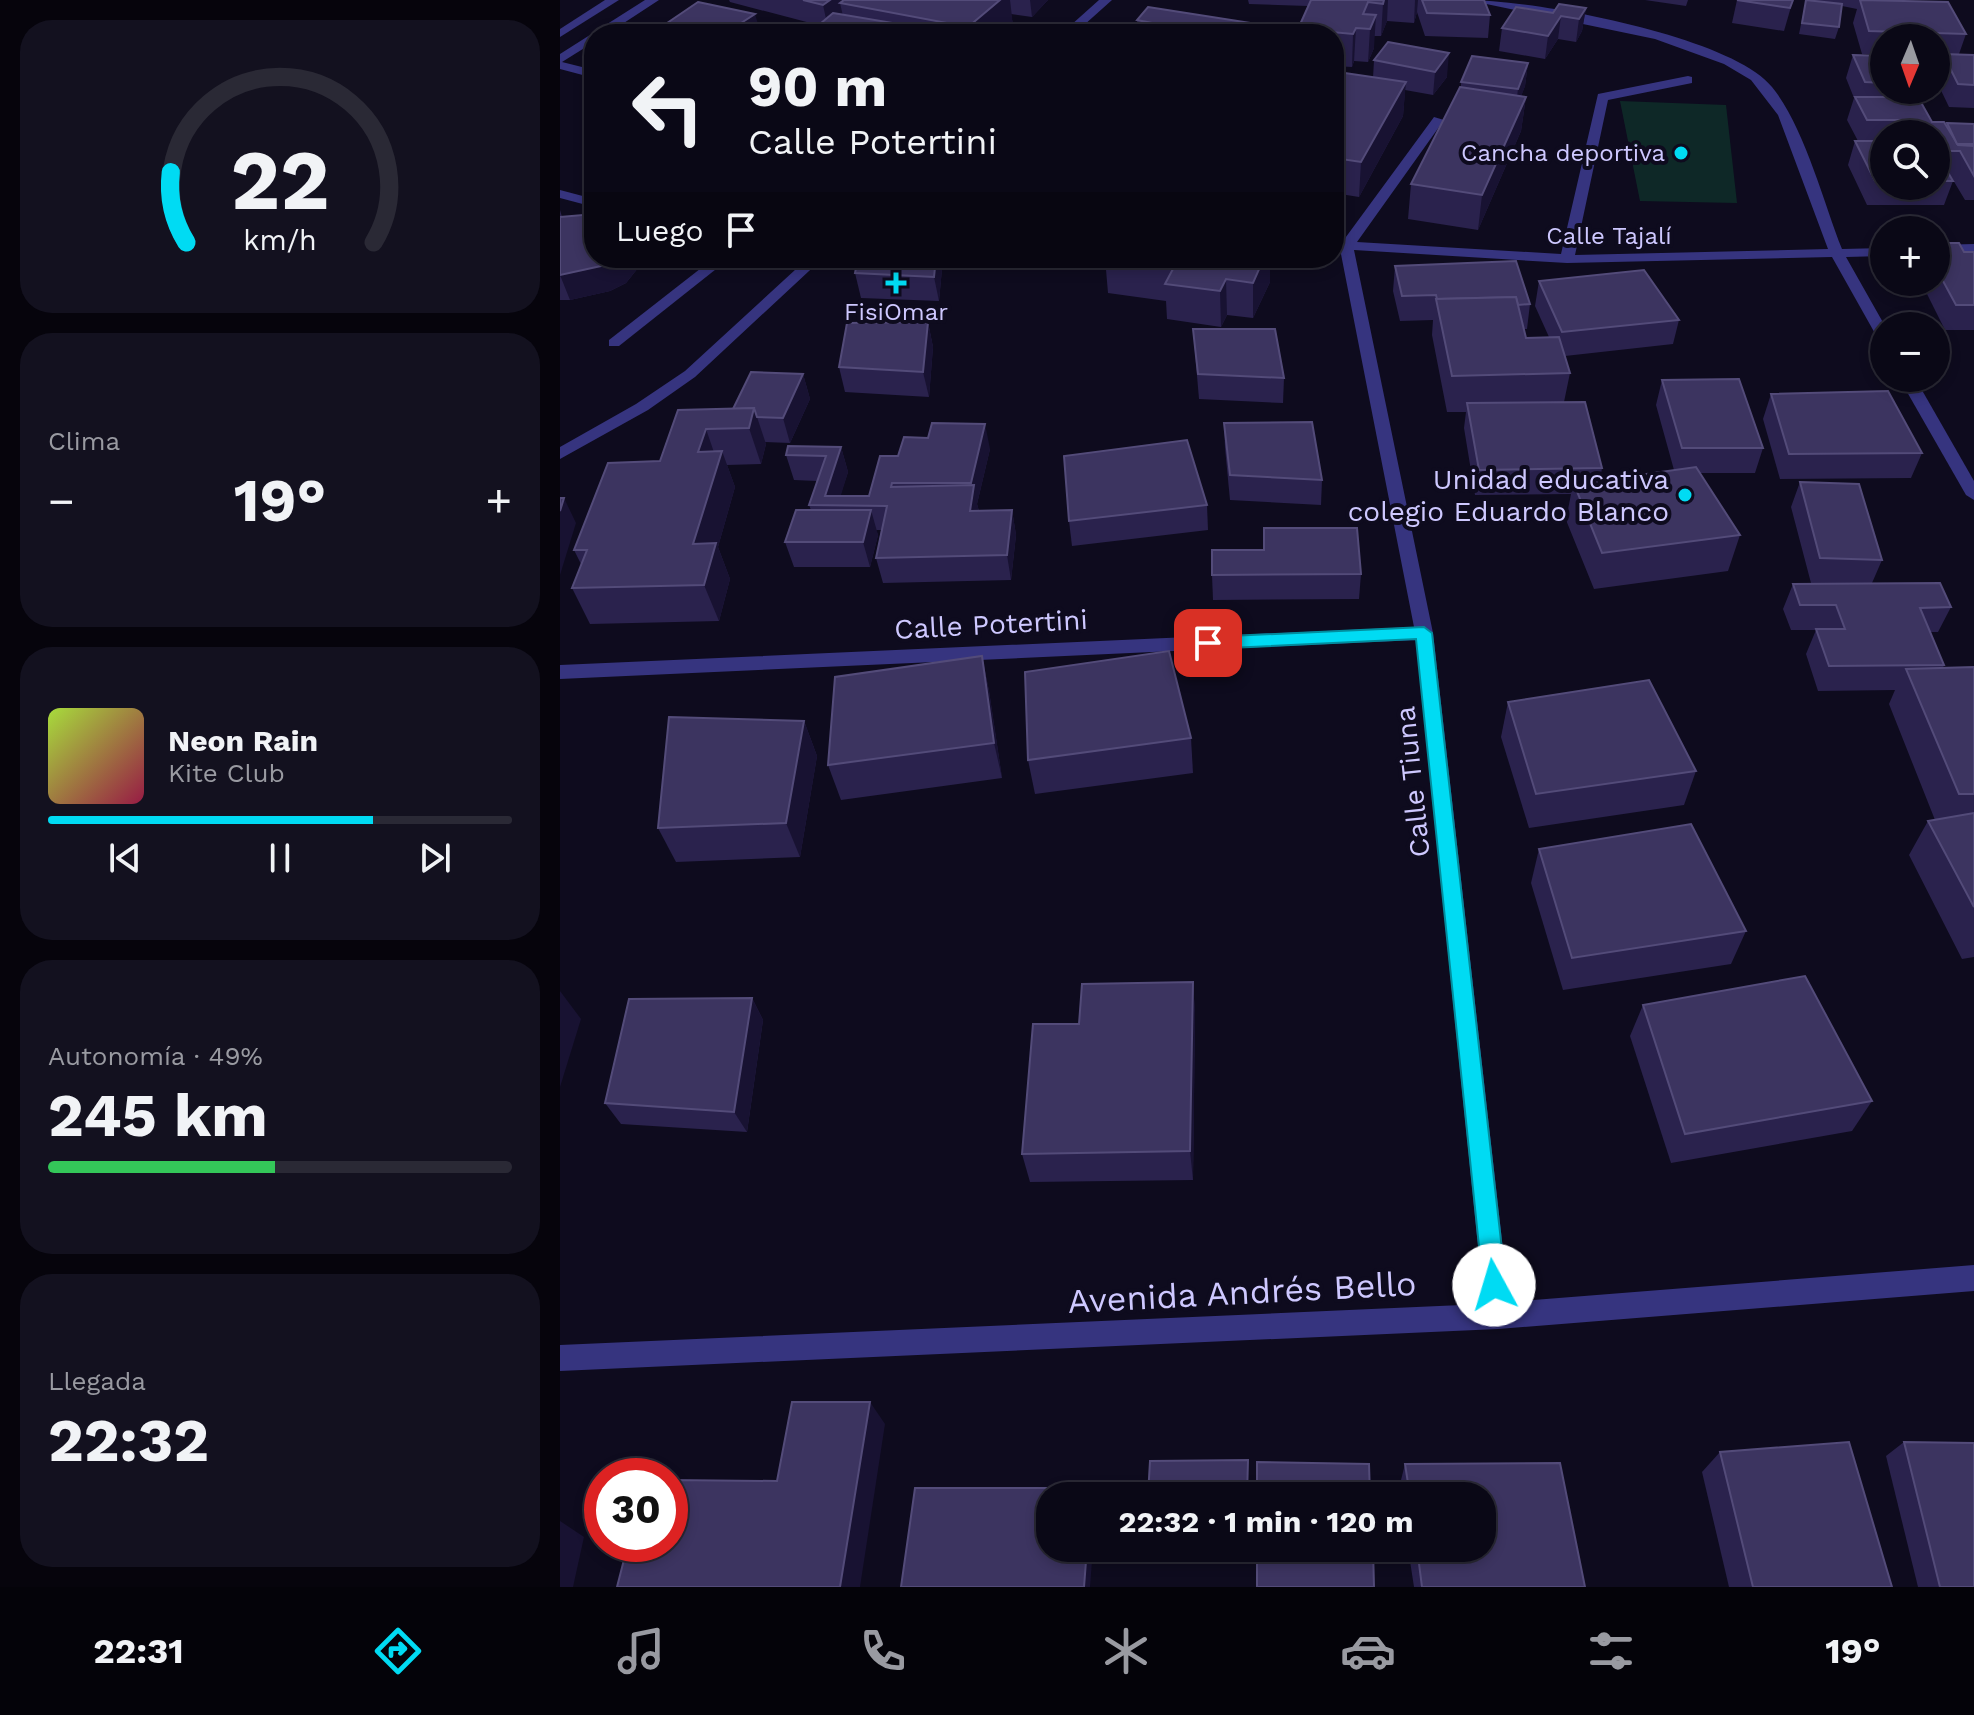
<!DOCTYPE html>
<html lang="es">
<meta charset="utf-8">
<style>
body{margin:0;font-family:"Work Sans",sans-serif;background:#13111f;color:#f1f3f6;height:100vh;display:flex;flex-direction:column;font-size:30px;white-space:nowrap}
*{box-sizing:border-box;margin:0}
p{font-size:26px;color:#999aa1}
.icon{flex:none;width:44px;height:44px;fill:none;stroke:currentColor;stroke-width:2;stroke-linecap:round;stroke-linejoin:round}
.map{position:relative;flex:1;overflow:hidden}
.details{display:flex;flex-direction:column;gap:20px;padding:20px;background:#06040c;width:560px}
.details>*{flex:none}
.hud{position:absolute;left:24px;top:24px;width:760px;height:244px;border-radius:32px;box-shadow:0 4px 12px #0003,0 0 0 2px #2a2935;background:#0a0816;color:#f1f3f6;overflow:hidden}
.needle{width:52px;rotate:182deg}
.controls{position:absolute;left:1310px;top:24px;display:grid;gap:16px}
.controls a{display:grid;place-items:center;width:80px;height:80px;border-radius:50%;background:#0a0816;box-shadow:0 4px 12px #0003,0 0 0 2px #2a2935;font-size:40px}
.speed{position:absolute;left:24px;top:1458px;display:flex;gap:16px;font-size:40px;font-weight:700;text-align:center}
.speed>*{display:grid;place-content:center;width:104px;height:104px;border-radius:50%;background:#0a0816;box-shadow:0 4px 12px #0003,0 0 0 2px #2a2935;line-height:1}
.speed .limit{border:12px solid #d22;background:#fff;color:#111}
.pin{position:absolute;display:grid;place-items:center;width:68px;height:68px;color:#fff;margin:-34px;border-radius:16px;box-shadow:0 4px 12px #0006}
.me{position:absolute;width:88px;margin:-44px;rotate:354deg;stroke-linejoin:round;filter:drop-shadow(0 0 6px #0008)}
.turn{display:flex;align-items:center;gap:28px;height:168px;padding:0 32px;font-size:36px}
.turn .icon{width:104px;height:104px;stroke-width:2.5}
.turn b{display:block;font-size:56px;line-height:68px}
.then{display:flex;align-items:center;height:76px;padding:0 32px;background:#0003;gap:16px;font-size:30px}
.big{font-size:60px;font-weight:700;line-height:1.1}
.details .card{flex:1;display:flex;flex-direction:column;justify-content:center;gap:12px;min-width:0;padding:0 28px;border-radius:32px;background:#13111f}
.details .dial{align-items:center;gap:0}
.dial svg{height:208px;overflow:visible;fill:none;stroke:#2a2935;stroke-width:7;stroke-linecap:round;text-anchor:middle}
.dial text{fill:#f1f3f6;stroke:none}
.song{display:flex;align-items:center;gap:24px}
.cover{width:96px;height:96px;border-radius:12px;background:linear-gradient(135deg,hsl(80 70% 55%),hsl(340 70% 35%))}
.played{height:8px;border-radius:4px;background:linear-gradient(90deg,#00dbf3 70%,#2a2935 70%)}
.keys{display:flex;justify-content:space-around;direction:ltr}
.heat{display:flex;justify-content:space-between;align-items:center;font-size:44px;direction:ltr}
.charge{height:12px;border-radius:6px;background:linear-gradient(90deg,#34c759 49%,#2a2935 0)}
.trip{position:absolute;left:476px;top:1482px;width:460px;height:80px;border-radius:32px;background:#0a0816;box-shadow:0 4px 12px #0003,0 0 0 2px #2a2935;font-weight:700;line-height:80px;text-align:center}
.tabs{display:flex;height:128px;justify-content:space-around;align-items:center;background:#040309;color:#999aa1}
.tabs .icon{width:56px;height:56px}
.tabs .on{color:#00dbf3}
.tabs b{font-size:36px;color:#f1f3f6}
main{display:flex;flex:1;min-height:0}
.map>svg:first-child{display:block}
.green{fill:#0e2827}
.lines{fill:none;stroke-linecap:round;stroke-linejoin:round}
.minor{fill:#36347f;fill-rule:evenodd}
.wall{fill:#2a224d;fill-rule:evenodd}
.shaded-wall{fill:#181232}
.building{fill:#3c3460;stroke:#534b79;stroke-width:2}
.route{fill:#00dbf3;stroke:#008e9e;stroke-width:2}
.poi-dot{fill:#00dbf3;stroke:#0e0b1e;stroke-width:3}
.labels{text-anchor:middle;stroke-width:8;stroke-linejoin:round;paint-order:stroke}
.far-poi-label{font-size:24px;fill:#cec8ff;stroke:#0e0b1e;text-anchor:end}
.far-street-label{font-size:24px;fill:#cec8ff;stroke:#0e0b1e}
.poi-label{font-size:28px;fill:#cec8ff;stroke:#0e0b1e;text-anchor:end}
.street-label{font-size:28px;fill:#cec8ff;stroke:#0e0b1e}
.near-street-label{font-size:34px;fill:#cec8ff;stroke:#0e0b1e}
</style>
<main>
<section class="details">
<div class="card dial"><svg viewBox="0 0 100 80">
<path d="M14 69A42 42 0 1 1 86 69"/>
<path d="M14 69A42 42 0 0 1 8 42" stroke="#00dbf3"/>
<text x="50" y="56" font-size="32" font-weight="700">22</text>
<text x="50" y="72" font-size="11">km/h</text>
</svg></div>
<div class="card"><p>Clima</p>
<div class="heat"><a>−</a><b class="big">19°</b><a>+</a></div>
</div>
<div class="card">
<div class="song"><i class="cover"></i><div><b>Neon Rain</b><p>Kite Club</p></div></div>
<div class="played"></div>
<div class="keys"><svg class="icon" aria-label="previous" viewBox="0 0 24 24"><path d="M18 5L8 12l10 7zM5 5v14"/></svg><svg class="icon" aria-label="pause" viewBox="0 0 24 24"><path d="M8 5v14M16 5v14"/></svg><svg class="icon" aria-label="next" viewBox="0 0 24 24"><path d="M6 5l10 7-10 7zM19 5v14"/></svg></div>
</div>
<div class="card"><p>Autonomía · 49%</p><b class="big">245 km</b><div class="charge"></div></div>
<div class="card"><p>Llegada</p><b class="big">22:32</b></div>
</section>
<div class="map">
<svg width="1414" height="1587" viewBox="0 0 1414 1587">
<rect width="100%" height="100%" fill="#0e0b1e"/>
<polygon class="green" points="1060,101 1166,105 1177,203 1080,201"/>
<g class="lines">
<g class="minor">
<polygon points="45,0 59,0 0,37 0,29"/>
<polygon points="85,0 99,0 47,34 34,34 34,42 2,62 34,70 34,78 0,69 0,54"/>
<polygon points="539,0 552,0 514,34 501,34"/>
<path d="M907 0C974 0 1171 36 1212 87 1244 126 1263 201 1282 249L1324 248V256L1286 257 1325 326 1324 341 1317 337 1272 257 1007 263 794 250 873 633 949 1302 1414 1265V1291L938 1329 0 1371V1345L924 1304 856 640 0 679V665L854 627 780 249 774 248V242L783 241 874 117 884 120 797 242 1001 254 1038 94 1128 76 1132 77V83L1048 100 1015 255 1268 249 1218 115 1191 80 1164 64 1095 39Z"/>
<polygon points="0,190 34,199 34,207 0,198"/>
<polygon points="1414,244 1414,252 1376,253 1376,245"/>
<polygon points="154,258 170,258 59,346 49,346 49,340"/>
<polygon points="248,258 263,258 135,377 88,410 0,459 0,447 76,404 125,371"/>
<polygon points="1339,378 1355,378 1414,481 1414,500 1406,495"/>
</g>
</g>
<g class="wall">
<polygon points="169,0 488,0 472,17 451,14 453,25 442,34 248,34 258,25 170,2"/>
<polygon points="688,0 750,0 750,2 751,0 924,0 930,15 928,38 865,36 857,12 854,23 827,21 821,36 814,36 814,48 808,62 794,61 792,67 774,66 774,34 738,34 738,29 748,6 689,4"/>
<polygon points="1085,0 1128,0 1126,6"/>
<polygon points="1177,0 1233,0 1224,31 1172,23"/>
<polygon points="1246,0 1344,0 1344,1 1406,34 1399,54 1414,55 1414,108 1389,107 1376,80 1376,73 1382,57 1376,56 1376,38 1324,38 1324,54 1302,54 1293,23 1297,9 1282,6 1279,27 1275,39 1239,34"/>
<polygon points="1026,8 1022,31 1016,42 998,39 985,59 939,51 942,28 993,13"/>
<polygon points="577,20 697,24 697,34 578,34"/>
<polygon points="828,42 887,77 873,95 845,90 843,116 799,197 774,193 774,78 813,78 814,60"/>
<path d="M1293 55 1324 56V90H1351L1349 97 1372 122 1386 125 1387 123 1414 124V200H1405L1390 175 1393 181 1384 205H1307L1288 165 1295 141H1298L1287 120 1294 98 1286 78ZM1324 134H1376V186H1324Z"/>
<polygon points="968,63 965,86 961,96 966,97 961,131 918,230 848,219 851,184 901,87 901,82"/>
<polygon points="0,210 2,217 34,258 82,258 82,263 66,283 50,291 10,300 0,300"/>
<polygon points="1376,243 1404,252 1414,252 1414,330 1385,330 1361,282 1376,282"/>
<polygon points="298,258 383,258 379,301 301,298 295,273"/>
<polygon points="545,258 710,258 710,282 693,318 667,315 661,327 607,319 606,301 548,293"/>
<polygon points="835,266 970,304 967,329 964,329 966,338 989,337 975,306 979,281 1119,320 1113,344 1005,356 1010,373 1004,402 1042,468 1040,480 1114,470 1096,405 1102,380 1203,448 1195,473 1140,473 1180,535 1168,571 1034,589 1006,520 1011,494 915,495 904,428 906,412 887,412 872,335 873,320 840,321 833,291"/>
<polygon points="368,322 373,347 369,397 285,392 279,367"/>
<polygon points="633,329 724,378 723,403 639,399"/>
<polygon points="243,374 250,399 230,443 205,442 206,444 201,464 167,465 175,487 158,547 170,579 159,621 30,624 12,588 21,564 14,550 100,461 173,409"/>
<polygon points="1211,394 1362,453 1351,478 1220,479 1203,419"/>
<polygon points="664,423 762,480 761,505 670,500 665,448"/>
<polygon points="281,447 288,472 280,496 309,496 338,456 430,449 417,504 419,511 452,510 456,535 451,580 323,583 316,558 321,530 316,530 318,535 310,567 234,567 225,542 251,510 249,505 257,481 234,480 226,455"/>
<polygon points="1240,482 1322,560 1312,583 1391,607 1378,632 1370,632 1384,665 1383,668 1414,667 1414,957 1402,959 1349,855 1368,821 1375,820 1329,704 1335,690 1258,691 1246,654 1256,630 1231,630 1223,609 1233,584 1269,584 1251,583 1231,507"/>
<polygon points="647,505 648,530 512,546 509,521"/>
<polygon points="801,574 799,599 653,600 652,575"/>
<polygon points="422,656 429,691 442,778 281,800 268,765"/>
<polygon points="948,702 1136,771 1124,805 969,828 941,737"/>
<polygon points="244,721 257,756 240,857 116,862 98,828"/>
<polygon points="631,738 633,773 475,794 468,760"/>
<polygon points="979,849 1186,931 1171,964 1003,990 971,883"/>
<polygon points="633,982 635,1014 633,1180 470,1182 462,1154 519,1024"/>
<polygon points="192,998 203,1020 187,1132 61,1124 45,1103"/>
<polygon points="1083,1005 1312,1101 1292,1131 1111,1163 1070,1036"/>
<polygon points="1344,1442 1414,1587 1358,1587 1326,1456"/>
<polygon points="1160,1452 1332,1587 1169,1587 1142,1472"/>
<polygon points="1000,1463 1025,1587 854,1587 848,1548 922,1548 922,1496 841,1496 840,1484 845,1464"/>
<polygon points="585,1548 687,1548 687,1564 589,1564 585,1552"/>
</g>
<g class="shaded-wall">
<polygon points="270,0 304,0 280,3 283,16 268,28 263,5"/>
<polygon points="440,0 450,0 453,25 442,34 409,34 408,27"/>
<polygon points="470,0 488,0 472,17"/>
<polygon points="824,0 828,0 827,21 821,36 823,4"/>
<polygon points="855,0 858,0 857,12 854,23"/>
<polygon points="1026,8 1022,31 1016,42 1019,19"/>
<polygon points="195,14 201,34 164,34"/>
<polygon points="816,15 814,48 808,62 810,29"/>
<polygon points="1001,16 998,39 985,59 988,36"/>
<polygon points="345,25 346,34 334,34"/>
<polygon points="796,28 794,61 792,67 793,34"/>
<polygon points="889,53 887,77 873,95 875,72"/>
<polygon points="968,63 965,86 955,113 958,89"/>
<polygon points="846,82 843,116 799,197 801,162"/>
<polygon points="966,97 961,131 918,230 922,195"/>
<polygon points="57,258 82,258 82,263 66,283 50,291 10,300 0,275"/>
<polygon points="376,258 383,258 379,301 374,277"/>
<polygon points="704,258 710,258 710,282 693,318 693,283"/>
<polygon points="666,279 667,315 661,327 660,291"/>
<polygon points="368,322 373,347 369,397 363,372"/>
<polygon points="243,374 250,399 230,443 223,418"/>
<polygon points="194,408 206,444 201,464 189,428"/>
<polygon points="425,424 430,449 417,504 419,511 410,511 413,491 411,483"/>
<polygon points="146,429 158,464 162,451 175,487 158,547 170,579 159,621 144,585 133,544 138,452"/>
<polygon points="281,447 288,472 278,505 265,496"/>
<polygon points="4,498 16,523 0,575 0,511"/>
<polygon points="311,510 318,535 310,567 303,542"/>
<polygon points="452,510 456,535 451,580 447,555"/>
<polygon points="422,656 429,691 442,778 434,743"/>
<polygon points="244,721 257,756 240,857 226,823"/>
<polygon points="633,982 635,1014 633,1180 630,1151"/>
<polygon points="0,991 21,1019 0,1087"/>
<polygon points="192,998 203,1020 187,1132 174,1112"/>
<polygon points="310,1402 325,1424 300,1587 280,1587"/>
<polygon points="0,1521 24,1537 13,1587 0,1587"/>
<polygon points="527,1548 533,1548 530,1587 524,1587"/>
</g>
<g class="building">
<polygon points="243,0 270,0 263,5"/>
<polygon points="284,0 440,0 408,27 280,3"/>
<polygon points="751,0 824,0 823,4 808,2 803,14 816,15 810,29 796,28 793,34 738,29"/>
<polygon points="862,0 924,0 930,15 867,13"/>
<polygon points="1177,0 1233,0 1230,8"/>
<polygon points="1246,0 1282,4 1279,27 1242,23"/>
<polygon points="1300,0 1388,2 1406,34 1309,31"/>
<polygon points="138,2 195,14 164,34 91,34"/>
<polygon points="999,4 1026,8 1019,19 1001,16 988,36 942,28 956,7 993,13"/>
<polygon points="588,7 697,24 692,34 648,34 577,20"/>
<polygon points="273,13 345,25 334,34 248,34"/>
<polygon points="828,42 889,53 875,72 814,60"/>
<polygon points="1383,54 1414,55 1414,85 1398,84"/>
<polygon points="1293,55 1324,56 1324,83 1305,82"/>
<polygon points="912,56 968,63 958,89 901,82"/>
<polygon points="778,72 846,82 801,162 774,158 774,78"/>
<polygon points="900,87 966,97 922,195 851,184"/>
<polygon points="1295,97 1358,97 1372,122 1384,122 1398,145 1414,146 1414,176 1400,151 1379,151 1376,148 1376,134 1349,134 1342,120 1307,120"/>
<polygon points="1387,123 1414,124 1414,144 1397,144"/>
<polygon points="1295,141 1324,141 1324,181 1315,181"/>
<polygon points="1376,152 1393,181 1376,181"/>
<polygon points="34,214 34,258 57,258 41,266 0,275 0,217"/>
<polygon points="1376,243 1399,243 1404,252 1414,252 1414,305 1396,305 1376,268"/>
<polygon points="298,258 376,258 374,277 295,273"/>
<polygon points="550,258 704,258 693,283 666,279 660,291 605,284 614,267"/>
<polygon points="956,261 970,304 958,305 956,297 877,299 876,295 842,296 835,266"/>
<polygon points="1084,270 1119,320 1002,332 979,281"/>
<polygon points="956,297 966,338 999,337 1010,373 892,376 876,299"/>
<polygon points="368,322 363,372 279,367 287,323"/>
<polygon points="633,329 715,329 724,378 638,374"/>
<polygon points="191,372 243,374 223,418 197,417 194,408 173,409"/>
<polygon points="1179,379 1203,448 1122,448 1102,380"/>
<polygon points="1328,391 1362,453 1229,454 1211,394"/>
<polygon points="1025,402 1042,468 919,470 907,403"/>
<polygon points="194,408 189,428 146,429 138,452 162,451 133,544 156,543 144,585 12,588 27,550 14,550 48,463 100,461 118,410"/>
<polygon points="752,422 762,480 670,475 664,423"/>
<polygon points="372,423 425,424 411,483 332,483 331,487 414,485 410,511 452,510 447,555 316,558 327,506 249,505 266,456 226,455 228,446 281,447 265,496 309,496 320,456 338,456 344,437 368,438"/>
<polygon points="627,440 647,505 509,521 504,456"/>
<polygon points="1136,467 1180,535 1042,553 1014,484"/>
<polygon points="1240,482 1299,484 1322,560 1260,558"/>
<polygon points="0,498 4,498 0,511"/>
<polygon points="236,510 311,510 303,542 225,542"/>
<polygon points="704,528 797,528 801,574 652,575 652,550 704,550"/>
<polygon points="1380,583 1391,607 1360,608 1384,665 1269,666 1256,629 1285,629 1276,605 1240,605 1233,584"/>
<polygon points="609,651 631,738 468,760 465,672"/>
<polygon points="422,656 434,743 268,765 275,677"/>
<polygon points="1414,667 1414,794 1399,794 1346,669"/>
<polygon points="1089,680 1136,771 976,794 948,702"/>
<polygon points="109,717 244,721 226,823 98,828"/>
<polygon points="1414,813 1414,907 1368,821"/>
<polygon points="1131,824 1186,931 1012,958 979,849"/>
<polygon points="1245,976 1312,1101 1125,1134 1083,1005"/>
<polygon points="633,982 630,1151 462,1154 473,1024 519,1024 522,984"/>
<polygon points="192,998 174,1112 45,1103 69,999"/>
<polygon points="232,1402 310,1402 280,1587 57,1587 68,1544 110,1544 110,1480 217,1481"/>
<polygon points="1289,1442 1332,1587 1193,1587 1160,1452"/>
<polygon points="1344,1442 1414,1443 1414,1587 1380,1587"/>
<polygon points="688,1460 687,1496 588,1496 590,1461"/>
<polygon points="697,1462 809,1464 810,1496 697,1496"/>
<polygon points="1000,1463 1025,1587 862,1587 857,1548 922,1548 922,1496 850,1496 845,1464"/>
<polygon points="355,1488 531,1488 530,1496 490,1496 490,1548 527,1548 524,1587 341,1587"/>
<rect x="585" y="1548" width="102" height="4"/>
<polygon points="697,1548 813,1548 814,1587 697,1587"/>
</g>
<polygon class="route" points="864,627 872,633 946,1285 943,1293 934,1296 926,1293 923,1285 856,639 648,649 639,643 648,637"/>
<g class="poi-dot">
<circle cx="1121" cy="153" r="8"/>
<path d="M332 271h8v8h8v8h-8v8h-8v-8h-8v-8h8z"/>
<circle cx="1125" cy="495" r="8"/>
</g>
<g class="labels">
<g class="far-poi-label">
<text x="1105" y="161">Cancha deportiva</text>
<text x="336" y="320" text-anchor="middle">FisiOmar</text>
</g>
<g class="far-street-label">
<text x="1049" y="244">Calle Tajalí</text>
</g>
<g class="poi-label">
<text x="1109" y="489">Unidad educativa<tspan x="1109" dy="32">colegio Eduardo Blanco</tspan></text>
</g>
<g class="street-label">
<text transform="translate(431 624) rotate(-3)" y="10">Calle Potertini</text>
<text transform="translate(852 782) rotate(-96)" y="10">Calle Tiuna</text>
</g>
<g class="near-street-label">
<text transform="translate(682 1292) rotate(-3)" y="12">Avenida Andrés Bello</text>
</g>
</g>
</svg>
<div class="controls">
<a><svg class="needle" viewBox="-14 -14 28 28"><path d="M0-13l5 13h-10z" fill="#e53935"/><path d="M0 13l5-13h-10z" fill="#999aa1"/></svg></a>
<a><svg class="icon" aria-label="search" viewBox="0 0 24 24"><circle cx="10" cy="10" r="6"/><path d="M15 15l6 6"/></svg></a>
<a>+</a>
<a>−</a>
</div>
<div class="speed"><div class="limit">30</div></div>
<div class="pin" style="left:648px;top:643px;background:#d93025"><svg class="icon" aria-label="arrive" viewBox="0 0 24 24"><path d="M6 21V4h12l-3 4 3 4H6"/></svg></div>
<svg class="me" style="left:934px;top:1285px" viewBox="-20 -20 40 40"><circle r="19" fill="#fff"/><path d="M0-13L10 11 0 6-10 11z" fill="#00dbf3"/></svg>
<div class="trip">22:32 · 1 min · 120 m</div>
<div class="hud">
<div class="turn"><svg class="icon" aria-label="left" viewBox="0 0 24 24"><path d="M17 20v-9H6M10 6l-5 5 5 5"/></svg><div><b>90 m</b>Calle Potertini</div></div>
<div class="then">Luego<svg class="icon" aria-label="arrive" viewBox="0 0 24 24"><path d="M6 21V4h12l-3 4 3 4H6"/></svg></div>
</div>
</div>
</main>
<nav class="tabs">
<b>22:31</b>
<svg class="icon on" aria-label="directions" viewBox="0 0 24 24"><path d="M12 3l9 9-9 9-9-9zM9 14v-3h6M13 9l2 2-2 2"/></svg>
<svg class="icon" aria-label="music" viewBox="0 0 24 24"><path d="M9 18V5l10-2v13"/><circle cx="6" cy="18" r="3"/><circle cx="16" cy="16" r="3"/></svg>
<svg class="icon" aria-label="phone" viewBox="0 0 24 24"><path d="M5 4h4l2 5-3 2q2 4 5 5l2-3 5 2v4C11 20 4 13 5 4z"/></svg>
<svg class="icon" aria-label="climate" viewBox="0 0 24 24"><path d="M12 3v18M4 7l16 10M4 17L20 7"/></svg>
<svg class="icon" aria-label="car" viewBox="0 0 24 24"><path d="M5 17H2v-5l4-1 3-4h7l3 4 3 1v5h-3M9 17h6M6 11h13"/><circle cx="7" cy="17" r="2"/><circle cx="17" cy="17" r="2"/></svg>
<svg class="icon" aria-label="filters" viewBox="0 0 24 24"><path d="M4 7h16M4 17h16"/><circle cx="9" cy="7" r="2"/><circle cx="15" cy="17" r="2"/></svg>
<b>19°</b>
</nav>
